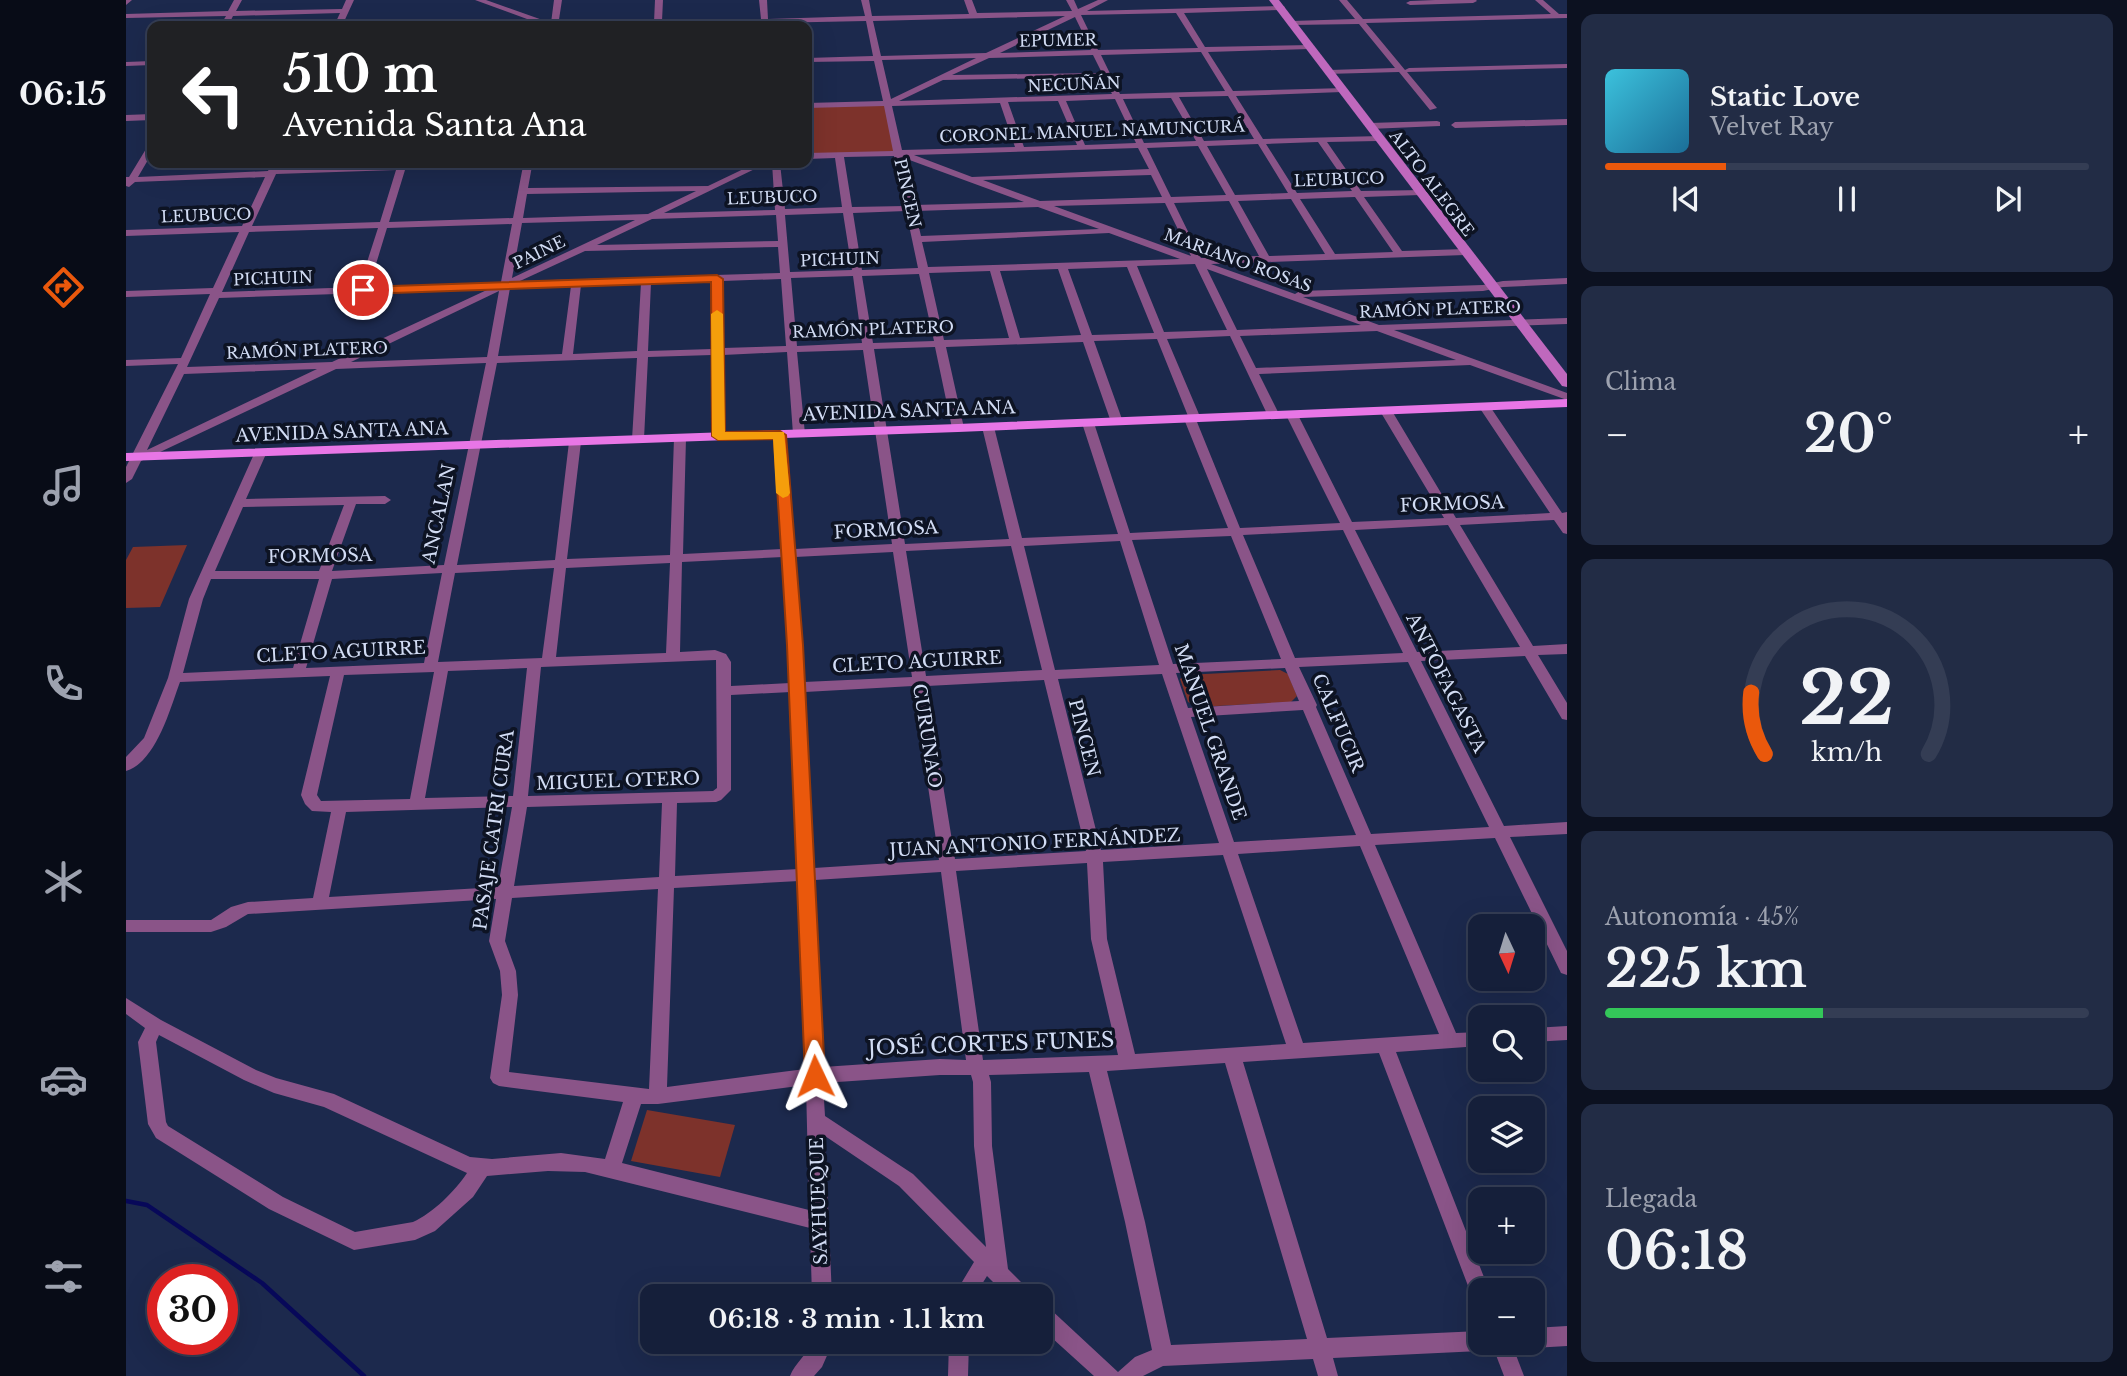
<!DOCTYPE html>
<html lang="es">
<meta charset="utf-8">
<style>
body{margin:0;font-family:"Libre Baskerville",serif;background:#222c45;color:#f1f3f6;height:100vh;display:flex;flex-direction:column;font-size:26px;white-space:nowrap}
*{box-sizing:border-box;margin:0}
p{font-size:23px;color:#9da2af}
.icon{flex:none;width:38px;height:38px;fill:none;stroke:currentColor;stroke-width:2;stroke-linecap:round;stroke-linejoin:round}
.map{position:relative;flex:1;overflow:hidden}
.details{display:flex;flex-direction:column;gap:14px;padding:14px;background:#0c1120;width:560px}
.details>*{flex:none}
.guide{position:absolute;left:21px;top:21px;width:665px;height:147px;border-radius:14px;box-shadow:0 7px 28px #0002,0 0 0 2px #343d54;background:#202124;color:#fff;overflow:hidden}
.needle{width:46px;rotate:176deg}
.tools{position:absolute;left:1342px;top:914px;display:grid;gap:14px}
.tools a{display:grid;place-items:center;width:77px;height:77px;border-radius:14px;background:#151f3a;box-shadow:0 7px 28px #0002,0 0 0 2px #343d54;font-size:35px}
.speed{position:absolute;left:21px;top:1264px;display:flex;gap:14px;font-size:35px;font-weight:700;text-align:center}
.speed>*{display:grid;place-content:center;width:91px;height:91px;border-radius:50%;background:#151f3a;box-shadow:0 7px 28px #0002,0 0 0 2px #343d54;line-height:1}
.speed .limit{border:10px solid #d22;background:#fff;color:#111}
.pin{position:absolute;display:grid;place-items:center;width:60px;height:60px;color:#fff;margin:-30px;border:4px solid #fff;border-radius:50%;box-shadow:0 2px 7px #0007}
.me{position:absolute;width:77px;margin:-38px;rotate:358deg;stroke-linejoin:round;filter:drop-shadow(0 0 5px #0008)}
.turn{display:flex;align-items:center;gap:24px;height:147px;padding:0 21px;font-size:32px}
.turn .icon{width:91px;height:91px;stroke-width:2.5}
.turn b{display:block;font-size:49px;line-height:60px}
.big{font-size:52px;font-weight:600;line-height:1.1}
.details .card{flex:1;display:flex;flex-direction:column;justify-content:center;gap:10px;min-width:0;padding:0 24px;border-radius:14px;background:#222c45}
.details .dial{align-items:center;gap:0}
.dial svg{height:182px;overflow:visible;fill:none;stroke:#343d54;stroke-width:7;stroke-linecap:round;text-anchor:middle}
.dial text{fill:#f1f3f6;stroke:none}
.song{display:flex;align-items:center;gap:21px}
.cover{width:84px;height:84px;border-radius:10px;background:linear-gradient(135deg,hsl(190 70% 55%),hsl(200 70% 35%))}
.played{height:7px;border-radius:4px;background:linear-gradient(90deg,#ea580c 25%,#343d54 25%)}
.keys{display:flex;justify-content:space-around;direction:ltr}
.heat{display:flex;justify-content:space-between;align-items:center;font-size:38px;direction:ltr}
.charge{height:10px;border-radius:5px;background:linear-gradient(90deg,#34c759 45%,#343d54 0)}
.trip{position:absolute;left:514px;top:1284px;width:413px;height:70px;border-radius:14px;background:#151f3a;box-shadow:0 7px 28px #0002,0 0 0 2px #343d54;font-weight:600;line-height:70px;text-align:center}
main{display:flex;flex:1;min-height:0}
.menu{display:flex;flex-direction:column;width:126px;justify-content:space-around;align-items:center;background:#080c17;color:#9da2af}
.menu .icon{width:49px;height:49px}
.menu .selected{color:#ea580c}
.menu b{font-size:32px;color:#f1f3f6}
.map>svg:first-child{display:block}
.green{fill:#7d322b}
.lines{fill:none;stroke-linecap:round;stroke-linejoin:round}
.stream{stroke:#070859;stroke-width:4.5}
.minor{fill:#8a5488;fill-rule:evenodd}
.secondary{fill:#bf68bd;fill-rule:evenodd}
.primary{fill:#e876e6;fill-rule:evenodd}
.route{fill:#ea580c;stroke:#983908;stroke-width:2}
.slow{fill:#f59e0b}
.labels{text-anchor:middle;stroke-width:7;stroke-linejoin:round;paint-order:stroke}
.far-street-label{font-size:16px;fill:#d2dcf4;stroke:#0d1323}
.street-label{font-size:18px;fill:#d2dcf4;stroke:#0d1323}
.near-street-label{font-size:21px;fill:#d2dcf4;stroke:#0d1323}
</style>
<main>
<nav class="menu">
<b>06:15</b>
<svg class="icon selected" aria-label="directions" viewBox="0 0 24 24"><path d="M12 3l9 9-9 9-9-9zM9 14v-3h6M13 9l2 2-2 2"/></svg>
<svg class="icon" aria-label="music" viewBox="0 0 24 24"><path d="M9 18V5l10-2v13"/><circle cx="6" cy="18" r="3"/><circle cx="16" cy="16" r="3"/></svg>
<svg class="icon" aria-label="phone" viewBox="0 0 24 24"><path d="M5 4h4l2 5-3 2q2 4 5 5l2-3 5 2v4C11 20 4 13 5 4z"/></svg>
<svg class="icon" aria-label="climate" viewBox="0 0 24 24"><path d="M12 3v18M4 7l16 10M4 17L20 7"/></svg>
<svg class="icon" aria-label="car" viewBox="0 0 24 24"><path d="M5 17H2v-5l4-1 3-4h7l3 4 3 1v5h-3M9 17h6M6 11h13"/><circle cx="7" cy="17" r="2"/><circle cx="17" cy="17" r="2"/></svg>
<svg class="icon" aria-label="filters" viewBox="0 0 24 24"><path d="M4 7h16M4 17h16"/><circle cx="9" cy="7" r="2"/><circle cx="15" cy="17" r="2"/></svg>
</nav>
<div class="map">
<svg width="1441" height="1376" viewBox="0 0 1441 1376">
<rect width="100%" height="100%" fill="#1c294d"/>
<g class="green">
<polygon points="762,103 773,153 681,156 681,106"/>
<polygon points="61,545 34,607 0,608 0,560 7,547"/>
<polygon points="1154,670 1162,674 1171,696 1165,702 1072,707 1062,702 1054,679 1060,675"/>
<polygon points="521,1110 609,1125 594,1177 505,1161"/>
</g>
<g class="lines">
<polyline class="stream" points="0,1201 21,1205 136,1283 238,1376"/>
<g class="minor">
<polygon points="0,0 6,0 0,5"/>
<polygon points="108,0 116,0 110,11 216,9 220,0 228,0 216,26 208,26 214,13 107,16 102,26 94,26 100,16 0,18 0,14 102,11"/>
<polygon points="349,0 360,0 425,23 428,0 436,0 432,26 420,26"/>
<path d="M529 0H537L536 21 635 19 633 0H641L642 19 739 16 735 0H743L746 16 843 14 838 0H846L851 13 946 11 940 0H948L952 9 972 0H982L961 11 1158 6 1159 8 1155 10 1058 13 1079 47 1186 45V49H1183L1082 52 1107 91 1219 88 1220 90 1216 92 1110 96 1137 139 1255 136V140L1252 141 1201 142 1235 191 1297 190V194L1294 195 1238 197 1276 251 1339 249 1344 252 1339 255 1085 264 1169 294 1174 291 1357 285 1377 281 1441 278V284L1377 287 1357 291 1177 297 1253 325 1441 318V324L1268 330 1441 393V400L1344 365 1133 374 1154 416 1148 419 1142 416 1104 336 1041 339 1075 419 1071 422 1114 528 1214 523 1160 415 1166 412 1172 415 1226 522 1318 518 1254 411 1260 408 1266 411 1330 518 1424 513 1353 407 1359 404 1363 405 1436 513 1441 512V534L1437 533 1428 520 1334 525 1407 646 1441 644V654L1412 655 1441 703V720L1436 719 1399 656 1295 661 1378 826 1441 822V834L1384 837 1441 951V975L1435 973 1369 838 1249 845 1330 1033 1354 1032V1046L1270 1052 1363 1290H1354V1300L1347 1298 1344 1291 1253 1053 1117 1062 1201 1338 1354 1331V1342H1364L1361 1348 1354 1351 1207 1358 1212 1376H1192L1187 1359 1037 1366 1017 1376H968L915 1328V1304L922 1307 992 1372 1009 1357 1026 1350 999 1222 963 1072 863 1075 865 1082 866 1146 882 1269 903 1290 906 1297H882L861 1276 848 1297H827L848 1262 773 1186 699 1136 706 1297H686L684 1228 459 1172 422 1171 361 1176 347 1197 309 1231 289 1240 228 1250 143 1209 30 1138 22 1124 12 1042 19 1028 0 1014V998L35 1020 130 1070 150 1078 208 1094 344 1157 366 1159 435 1153 479 1159 497 1102 373 1086 367 1083 364 1078 376 995 374 971 363 941 370 899 122 914 100 927 85 932H0V920H85L105 907 122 902 187 898 205 812 186 811 179 804 175 795 204 676 54 682C44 709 30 762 0 771V757L18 738 42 678 63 599 128 454 134 450 140 454 120 499 259 496 265 500 259 504H230L206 571 318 565 360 363 210 369 15 461 6 479 0 483V467L52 364 0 366V360L55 358 84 294 0 297V291L87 288 113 232 0 236V230L116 226 139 177 9 182 3 187 0 186V177H3L23 144 26 143V153L12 177 142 171 146 163H154L152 168 272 165 273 163H429L425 166H406L402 188 582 186 630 163H641L538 213 649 210 646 163H654L659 209 716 207 709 158 681 159V153L767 151 758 106 681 108V103L757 101 748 61 681 62V58L747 56 740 21 643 23V26H635V23L443 26 447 24 528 22ZM1050 13 1072 48 972 50 955 15ZM939 16 860 53 755 56 747 21ZM949 17 965 50 874 53ZM1075 52 1099 91 994 94 975 55ZM967 55 976 73 826 75 863 58ZM850 58 765 99 756 60ZM978 77 986 94 773 101 817 80ZM1102 96 1128 139 1078 141 1053 97ZM1045 98 1070 141 1018 143 997 99ZM989 99 1010 143 959 145 940 101ZM932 101 951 145 898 147 882 102ZM874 103 889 147 776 150 766 106ZM1192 142 1226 191 1171 193 1140 144ZM1132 144 1162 193 1109 195 1081 146ZM1072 146 1100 195 1045 197 1021 148ZM1012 148 1023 169 846 177 788 155ZM768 156 779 206 726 207 718 157ZM778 158 898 202 788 205ZM397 166 387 218 263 222 279 170ZM270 170 254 222 126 226 150 174ZM1025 175 1036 197 914 201 857 180ZM570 191 522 214 397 218 401 194ZM1229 197 1267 252 1209 254 1174 199ZM1165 199 1199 254 1143 256 1112 201ZM1103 201 1133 256 1075 258 1048 203ZM1039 203 1065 256 928 206ZM912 207 973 229 795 236 789 211ZM780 211 792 268 736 270 727 213ZM717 213 726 270 664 272 659 215ZM650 215 652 241 471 245 526 219ZM509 220 386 278 396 223ZM386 224 375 282 243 287 261 228ZM252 228 233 287 96 292 123 232ZM983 233 1054 259 802 267 796 242ZM652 247 654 273 394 281 459 251ZM1069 264 1101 330 1038 332 1011 266ZM1001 267 1028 333 966 335 942 269ZM932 269 955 335 894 338 874 271ZM1081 269 1235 325 1111 330ZM864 271 883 338 818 340 803 273ZM793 274 808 341 747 343 736 276ZM727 276 736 343 671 346 665 278ZM655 279 660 346 597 348 596 281ZM586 281V349L522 351 525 283ZM515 283 511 351 447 354 455 285ZM445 286 436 354 372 356 384 288ZM363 289 206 362 61 367 93 298ZM373 291 361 357 225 362ZM1251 331 1330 360 1130 368 1114 336ZM1031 339 1062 416 1058 419 1102 528 1004 533 968 423 962 420 956 423 992 534 896 538 868 427 862 424 856 427 883 539 779 544 748 349 809 347 826 428 832 431 838 428 820 347 957 342 985 422 991 425 997 422 968 341ZM737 350 766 544 669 549 660 435 654 432 648 435 656 549 557 554 560 438 554 435 548 438 544 555 441 559 455 442 449 439 443 442 429 560 331 565 371 363 511 358 506 439 512 442 518 439 522 357 586 355V436L592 439 598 436 597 355 661 352 667 434 673 437 679 434 671 352ZM191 369 21 450 58 374ZM218 505 193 571H89L117 507ZM1322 525 1394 647 1291 652 1229 530ZM1217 530 1277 653 1169 658 1117 535ZM1105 536 1155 659 1047 664 1006 540ZM994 541 1033 665 929 670 898 546ZM885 546 916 670 800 676 780 551ZM767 552 786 677 678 682 669 557ZM657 557 664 683 605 686V662L600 654 589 650 554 652 556 562ZM544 563 540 653 430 657 440 568ZM428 568 416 658 312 662 329 573ZM316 573 298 663 180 668 206 579ZM85 579H193L167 668 57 673 77 599ZM590 660 591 788 587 791 402 796 415 667ZM1282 662 1363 827 1245 834 1190 707 1191 705 1173 667ZM401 668 387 796 299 798 322 671ZM1159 668 1173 701 1062 708 1050 673ZM308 672 284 799 195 801 191 795 218 675ZM1036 674 1093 843 975 850 932 679ZM918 680 960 851 829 859 801 686ZM787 686 813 860 688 868 679 692ZM665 692 673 869 549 876 551 803 590 802 595 800 605 790V695ZM1177 710 1230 835 1108 842 1065 717ZM536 803 533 877 388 886 401 807ZM386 807 372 887 203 897 220 812ZM1234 846 1313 1034 1177 1043 1112 854ZM1097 855 1160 1044 1009 1054 981 939 977 862ZM961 863 965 939 992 1055 857 1060 830 871ZM815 872 840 1060 814 1059 697 1067 689 880ZM673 881 679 1069 541 1087 548 888ZM532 889 523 1089 383 1072 392 995 390 971 379 941 386 898ZM33 1035 118 1080 148 1093 198 1107 341 1173C329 1191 307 1213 287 1222L229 1232 157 1197 42 1126 40 1122 30 1042ZM1099 1063 1181 1339 1045 1345 1019 1222 981 1071ZM814 1075H845L847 1082 848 1146 860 1247 787 1174 699 1116 697 1083ZM680 1085 683 1210 496 1163 515 1104H532Z"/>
<polygon points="1213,0 1221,0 1237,19 1425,14 1409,0 1417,0 1433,14 1441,14 1441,18 1240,23 1279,70 1283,68 1441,64 1441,68 1281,72 1311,108 1304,110 1273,72 1200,74 1200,70 1203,70 1269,68 1233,24 1166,25 1162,23 1166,21 1229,19"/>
<polygon points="1309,0 1350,0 1351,1 1347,3 1284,5 1280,3 1284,1"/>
<polygon points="26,61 26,65 0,66 0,62"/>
<polygon points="26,114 26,120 0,121 0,115"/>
<polygon points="1441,119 1441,125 1329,128 1325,125 1329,122"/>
<polygon points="1311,121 1314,122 1314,126 1243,129 1239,126 1243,123"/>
<polygon points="1441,1026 1441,1040 1407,1042 1407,1028"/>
<polygon points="1441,1326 1441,1346 1407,1348 1400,1345 1399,1342 1407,1342 1407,1328"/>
<path d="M686 1342H707L696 1367 688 1376H664C669 1363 681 1355 686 1342Z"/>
<polygon points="823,1342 843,1342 842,1376 822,1376"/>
<polygon points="1365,1342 1385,1342 1398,1376 1378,1376"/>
</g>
<polygon class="secondary" points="1143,0 1153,0 1441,374 1441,387 1436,386"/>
<polygon class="primary" points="1441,399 1441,407 832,432 0,461 0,453 832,424"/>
</g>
<polygon class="route" points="591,275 597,279 599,432 654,431 660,435 677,645 699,1076 696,1082 689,1085 681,1082 679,1076 661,645 648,439 592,440 586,436 585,282 237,294 231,290 237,287"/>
<polygon class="slow" points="591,310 597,314 599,432 658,432 664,493 662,496 657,498 650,493 647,439 592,440 586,436 585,314"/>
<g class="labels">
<g class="far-street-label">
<text transform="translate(932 40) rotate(-1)" y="6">EPUMER</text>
<text transform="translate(948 84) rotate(-2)" y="6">NECUÑÁN</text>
<text transform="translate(966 131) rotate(-2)" y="6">CORONEL MANUEL NAMUNCURÁ</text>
<text transform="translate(1213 179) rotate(-2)" y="6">LEUBUCO</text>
<text transform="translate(1306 183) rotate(53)" y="6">ALTO ALEGRE</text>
<text transform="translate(782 193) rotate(77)" y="6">PINCEN</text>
<text transform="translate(646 197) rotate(-2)" y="6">LEUBUCO</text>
<text transform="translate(80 215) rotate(-2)" y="6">LEUBUCO</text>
<text transform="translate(413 252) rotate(-26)" y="6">PAINE</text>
<text transform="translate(714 259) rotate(-2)" y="6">PICHUIN</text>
<text transform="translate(1112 260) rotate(20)" y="6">MARIANO ROSAS</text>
<text transform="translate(147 278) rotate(-2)" y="6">PICHUIN</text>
<text transform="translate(1314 309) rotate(-2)" y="6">RAMÓN PLATERO</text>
<text transform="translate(747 329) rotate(-2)" y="6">RAMÓN PLATERO</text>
<text transform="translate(181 350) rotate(-2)" y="6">RAMÓN PLATERO</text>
</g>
<g class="street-label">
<text transform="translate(783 411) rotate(-2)" y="6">AVENIDA SANTA ANA</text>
<text transform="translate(216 432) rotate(-2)" y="6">AVENIDA SANTA ANA</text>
<text transform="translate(1326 504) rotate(-2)" y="6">FORMOSA</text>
<text transform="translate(313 514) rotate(-78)" y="6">ANCALAN</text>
<text transform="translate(760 530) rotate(-3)" y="6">FORMOSA</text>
<text transform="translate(194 556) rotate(-1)" y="6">FORMOSA</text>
<text transform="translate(215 652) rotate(-3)" y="6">CLETO AGUIRRE</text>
<text transform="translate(791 662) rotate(-3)" y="6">CLETO AGUIRRE</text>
<text transform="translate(1320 683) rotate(63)" y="6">ANTOFAGASTA</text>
<text transform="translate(1212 723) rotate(67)" y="6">CALFUCIR</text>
<text transform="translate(1084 732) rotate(71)" y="6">MANUEL GRANDE</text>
<text transform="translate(801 736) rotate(81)" y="6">CURUNAO</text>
<text transform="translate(958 738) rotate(76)" y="6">PINCEN</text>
<text transform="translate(492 781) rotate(-2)" y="6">MIGUEL OTERO</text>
<text transform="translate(368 830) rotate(-82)" y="6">PASAJE CATRI CURA</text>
<text transform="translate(909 843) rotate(-3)" y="6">JUAN ANTONIO FERNÁNDEZ</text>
<text transform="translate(693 1201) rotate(-92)" y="6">SAYHUEQUE</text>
</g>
<g class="near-street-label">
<text transform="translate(865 1044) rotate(-2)" y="7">JOSÉ CORTES FUNES</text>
</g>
</g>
</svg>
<div class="tools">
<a><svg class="needle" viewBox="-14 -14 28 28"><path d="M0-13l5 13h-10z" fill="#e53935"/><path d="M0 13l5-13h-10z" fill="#9da2af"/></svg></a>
<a><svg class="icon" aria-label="search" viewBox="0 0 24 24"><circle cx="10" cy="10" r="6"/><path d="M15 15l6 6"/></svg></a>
<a><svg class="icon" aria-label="layers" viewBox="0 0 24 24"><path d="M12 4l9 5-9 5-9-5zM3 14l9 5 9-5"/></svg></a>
<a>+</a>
<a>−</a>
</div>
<div class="speed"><div class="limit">30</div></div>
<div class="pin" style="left:237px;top:290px;background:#d93025"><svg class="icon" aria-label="arrive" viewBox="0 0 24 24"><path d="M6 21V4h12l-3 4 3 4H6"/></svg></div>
<svg class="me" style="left:689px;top:1076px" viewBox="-20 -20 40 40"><path d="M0-17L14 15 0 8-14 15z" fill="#ea580c" stroke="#fff" stroke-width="4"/></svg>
<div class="trip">06:18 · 3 min · 1.1 km</div>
<div class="guide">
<div class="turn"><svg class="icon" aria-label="left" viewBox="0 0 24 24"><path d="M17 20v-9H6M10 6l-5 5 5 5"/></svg><div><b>510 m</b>Avenida Santa Ana</div></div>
</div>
</div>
<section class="details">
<div class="card">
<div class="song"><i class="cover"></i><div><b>Static Love</b><p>Velvet Ray</p></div></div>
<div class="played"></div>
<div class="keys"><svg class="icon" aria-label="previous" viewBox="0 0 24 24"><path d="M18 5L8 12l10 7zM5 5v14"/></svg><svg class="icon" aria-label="pause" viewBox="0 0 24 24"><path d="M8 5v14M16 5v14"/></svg><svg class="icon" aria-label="next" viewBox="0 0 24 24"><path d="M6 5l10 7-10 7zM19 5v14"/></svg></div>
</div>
<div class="card"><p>Clima</p>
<div class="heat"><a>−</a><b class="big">20°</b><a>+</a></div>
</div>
<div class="card dial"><svg viewBox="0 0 100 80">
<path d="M14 69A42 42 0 1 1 86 69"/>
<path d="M14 69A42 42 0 0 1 8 42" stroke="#ea580c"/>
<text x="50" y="56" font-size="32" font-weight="700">22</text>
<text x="50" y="72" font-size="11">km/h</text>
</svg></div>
<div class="card"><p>Autonomía · 45%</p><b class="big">225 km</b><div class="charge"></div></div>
<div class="card"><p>Llegada</p><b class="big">06:18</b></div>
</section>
</main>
